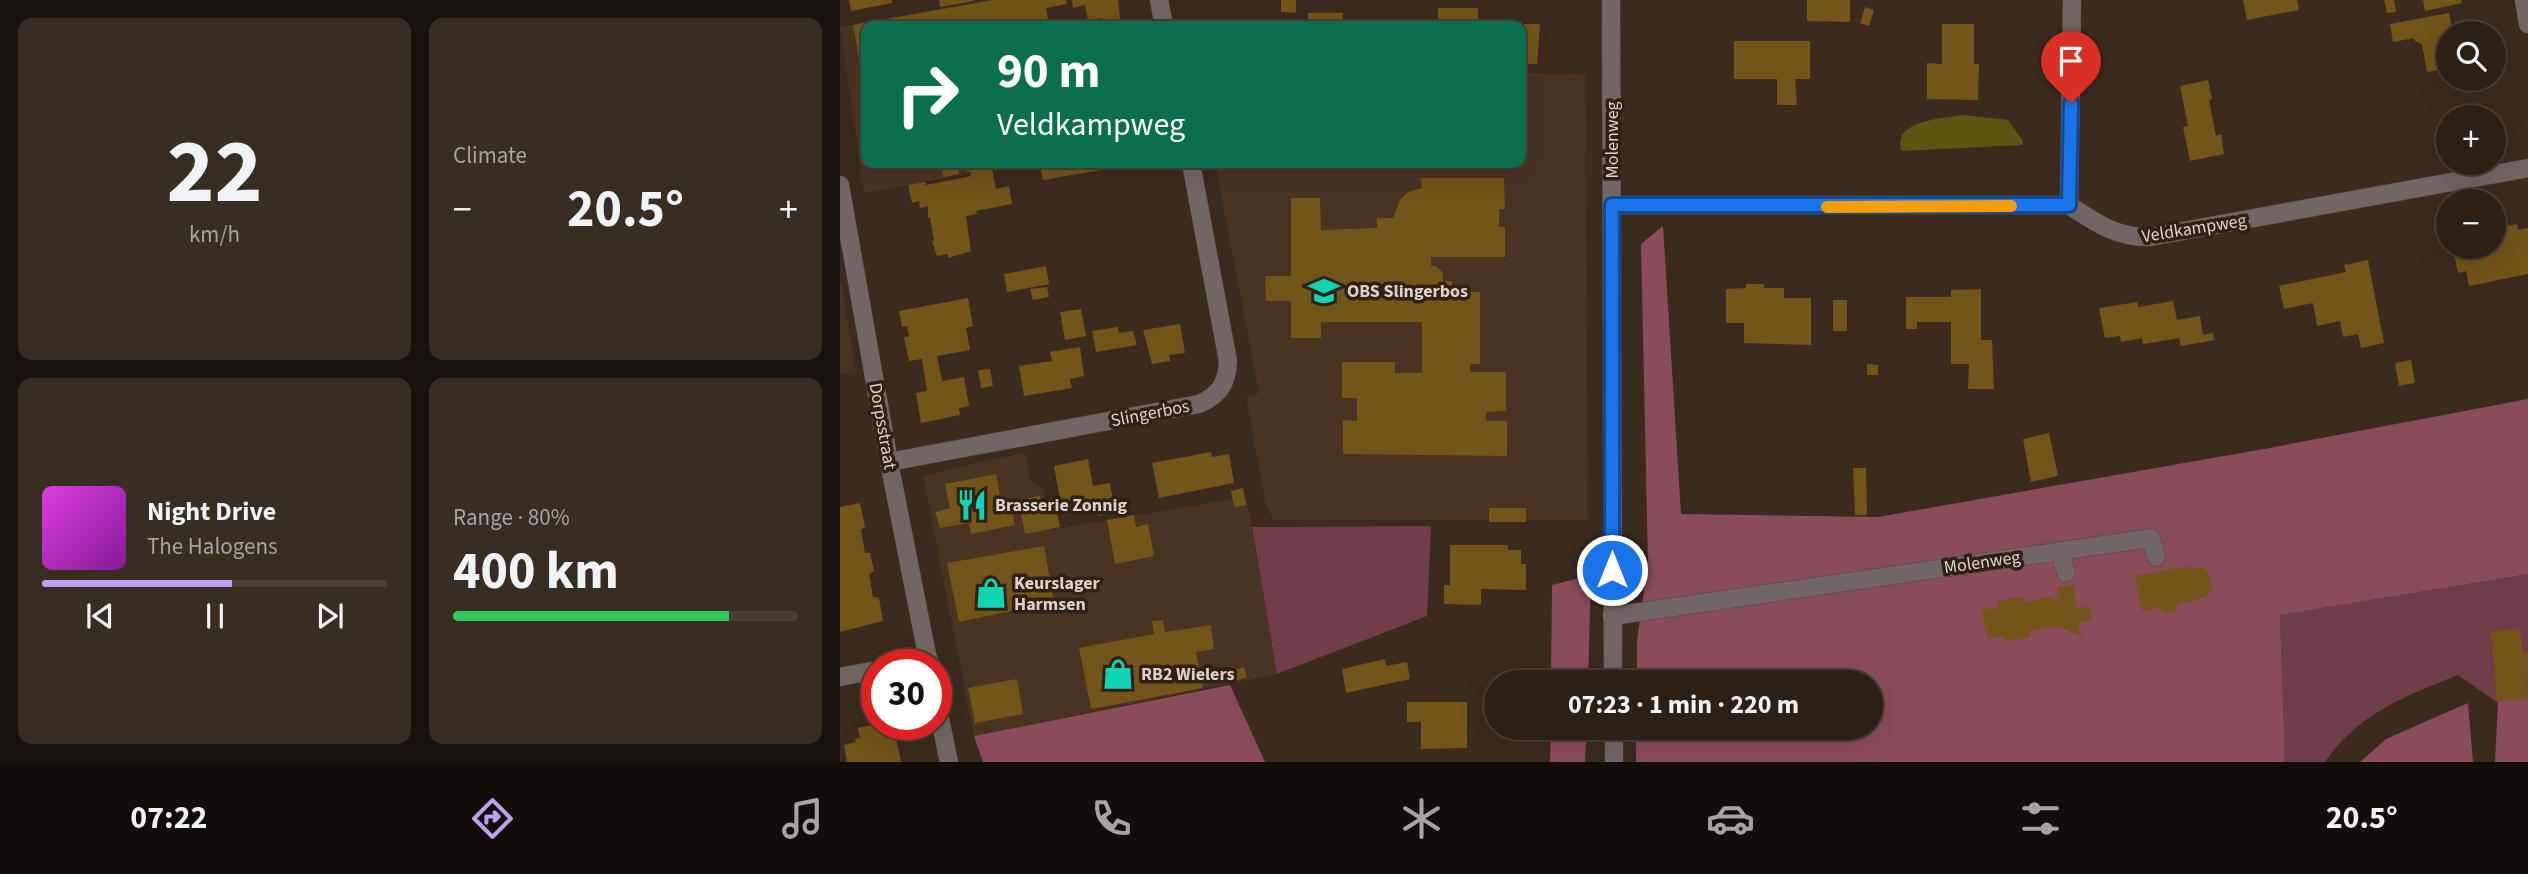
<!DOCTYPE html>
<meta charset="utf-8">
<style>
body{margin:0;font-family:"Source Sans 3",sans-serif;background:#382d23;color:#f1f3f6;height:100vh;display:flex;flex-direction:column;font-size:26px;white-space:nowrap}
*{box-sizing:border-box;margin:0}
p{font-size:23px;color:#a6a3a1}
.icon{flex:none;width:38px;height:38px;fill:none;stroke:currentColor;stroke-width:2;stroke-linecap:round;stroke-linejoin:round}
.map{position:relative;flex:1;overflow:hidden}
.details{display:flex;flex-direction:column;gap:18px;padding:18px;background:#18120c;width:840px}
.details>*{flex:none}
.guide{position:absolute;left:21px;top:21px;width:665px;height:147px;border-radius:14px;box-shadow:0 7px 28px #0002,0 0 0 2px #483e35;background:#0b6e4f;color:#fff;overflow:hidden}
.controls{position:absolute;left:1596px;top:21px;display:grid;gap:14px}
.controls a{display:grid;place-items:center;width:70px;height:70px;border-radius:50%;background:#2c2016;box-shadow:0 7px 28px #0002,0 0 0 2px #483e35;font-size:35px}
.speed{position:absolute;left:21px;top:649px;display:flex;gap:14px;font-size:35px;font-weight:700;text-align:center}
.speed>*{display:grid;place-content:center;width:91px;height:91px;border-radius:50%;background:#2c2016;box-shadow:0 7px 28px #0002,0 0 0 2px #483e35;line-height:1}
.speed .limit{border:10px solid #d22;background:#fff;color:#111}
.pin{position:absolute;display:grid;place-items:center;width:60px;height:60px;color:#fff;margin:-72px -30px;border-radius:50% 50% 50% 0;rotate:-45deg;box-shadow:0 0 7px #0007}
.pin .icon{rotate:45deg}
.me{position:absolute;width:77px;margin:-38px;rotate:0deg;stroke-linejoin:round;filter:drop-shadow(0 0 5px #0008)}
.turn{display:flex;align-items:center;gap:24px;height:147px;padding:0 21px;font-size:32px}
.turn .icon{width:91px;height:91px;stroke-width:2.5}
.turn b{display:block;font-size:49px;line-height:60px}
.big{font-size:52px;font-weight:700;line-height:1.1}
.details .card{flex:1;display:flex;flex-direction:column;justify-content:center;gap:10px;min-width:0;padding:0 24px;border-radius:14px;background:#382d23}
.details .dial{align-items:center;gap:0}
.dial b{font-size:91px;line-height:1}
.song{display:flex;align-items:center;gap:21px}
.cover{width:84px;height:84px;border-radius:10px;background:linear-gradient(135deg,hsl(300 70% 55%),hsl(290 70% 35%))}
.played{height:7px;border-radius:4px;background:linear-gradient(90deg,#bca0f2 55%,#483e35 55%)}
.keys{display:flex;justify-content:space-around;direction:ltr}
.heat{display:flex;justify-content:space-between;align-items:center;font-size:38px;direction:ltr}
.charge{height:10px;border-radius:5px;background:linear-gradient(90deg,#34c759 80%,#483e35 0)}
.details .tiles{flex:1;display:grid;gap:18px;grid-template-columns:repeat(2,1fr)}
.trip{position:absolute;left:644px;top:670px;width:399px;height:70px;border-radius:35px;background:#2c2016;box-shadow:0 7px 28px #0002,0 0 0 2px #483e35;font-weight:700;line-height:70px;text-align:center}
.menu{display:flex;height:112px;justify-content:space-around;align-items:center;background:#120d09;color:#a6a3a1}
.menu .icon{width:49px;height:49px}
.menu .selected{color:#bca0f2}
.menu b{font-size:32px;color:#f1f3f6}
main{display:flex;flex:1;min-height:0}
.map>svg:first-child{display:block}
.built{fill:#493323}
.green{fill:#703e48}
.forest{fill:#8b4c59}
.water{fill:#5d5613}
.building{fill:#735419}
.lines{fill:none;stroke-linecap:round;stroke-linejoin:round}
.minor-casing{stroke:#55453a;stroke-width:19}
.minor{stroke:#716664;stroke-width:18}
.route-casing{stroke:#114b97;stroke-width:18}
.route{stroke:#1a73e8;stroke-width:12}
.slow{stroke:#f59e0b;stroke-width:12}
.labels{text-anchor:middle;stroke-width:7;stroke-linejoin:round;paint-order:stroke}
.street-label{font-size:18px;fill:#ddd2ca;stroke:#312015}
.poi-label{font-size:18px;font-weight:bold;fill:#ddd2ca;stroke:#312015;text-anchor:start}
</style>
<main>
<section class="details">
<div class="tiles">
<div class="card dial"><b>22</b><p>km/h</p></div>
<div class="card"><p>Climate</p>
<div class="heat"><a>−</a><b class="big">20.5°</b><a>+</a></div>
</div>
<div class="card">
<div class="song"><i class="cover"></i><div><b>Night Drive</b><p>The Halogens</p></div></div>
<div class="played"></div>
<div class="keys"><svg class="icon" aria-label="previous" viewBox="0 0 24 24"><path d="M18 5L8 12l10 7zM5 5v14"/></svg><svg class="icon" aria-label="pause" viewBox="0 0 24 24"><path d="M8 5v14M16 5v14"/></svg><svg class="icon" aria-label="next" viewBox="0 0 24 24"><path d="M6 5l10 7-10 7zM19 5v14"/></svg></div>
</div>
<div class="card"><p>Range · 80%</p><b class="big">400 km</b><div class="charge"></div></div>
</div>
</section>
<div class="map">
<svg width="1688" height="762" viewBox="0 0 1688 762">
<rect width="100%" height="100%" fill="#3b2a1e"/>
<g class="built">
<polygon points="147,0 168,0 173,26 26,26 26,163 186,163 24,193 0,27"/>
<polygon points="681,73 745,74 748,520 434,520 426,506 406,397 419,393 375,163 681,163"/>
<polygon points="0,277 16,372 0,375"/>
<polygon points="185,452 191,482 203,488 210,530 406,497 437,674 134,736 83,476"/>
</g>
<g class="green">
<polygon points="591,526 587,616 437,674 412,527"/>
<path d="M1688 574V694L1663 699 1658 703 1618 675C1567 695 1516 715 1485 762H1445L1440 615Z"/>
</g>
<g class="forest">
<polygon points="823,226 841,514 1038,517 1424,449 1688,399 1688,574 1440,615 1445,762 796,762 796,728 1031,728 1031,682 797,682 797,641 808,562 801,244"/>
<polygon points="751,575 748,682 711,682 712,585"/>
<polygon points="390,685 425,762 143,762 134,736"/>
<polygon points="1688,694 1688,762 1655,762 1658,703 1663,699"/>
<polygon points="1628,703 1633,762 1520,762 1546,739"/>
<polygon points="711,728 747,728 745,762 710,762"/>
</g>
<path class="water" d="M1124 115 1168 120 1183 141 1182 145 1062 151C1051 120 1105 118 1124 115Z"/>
<g class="building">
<polygon points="9,0 52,0 52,3 11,11"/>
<polygon points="99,0 134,0 134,1 100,7"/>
<polygon points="154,0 226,0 227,4 206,8 209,26 26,26 25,93 13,25"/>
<polygon points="232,0 278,0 281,26 262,26 261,18 248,20 245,5 233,8"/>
<polygon points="441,0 456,0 456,13 441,12"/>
<polygon points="967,0 1010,0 1010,22 967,21"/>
<polygon points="1403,0 1457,0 1459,10 1407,20"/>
<polygon points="1544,0 1554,0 1556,12 1547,13"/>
<polygon points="1583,0 1621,0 1622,3 1585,11"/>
<polygon points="1025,7 1034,10 1029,26 1020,23"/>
<polygon points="598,8 638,8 638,26 606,26 607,20 598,21"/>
<polygon points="468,13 503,13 502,26 468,26"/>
<polygon points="1609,13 1613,33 1608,33 1608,68 1587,72 1582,44 1575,41 1574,38 1553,42 1550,24"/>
<polygon points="375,22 415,23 415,26 375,26"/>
<polygon points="681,24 700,24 697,64 681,64"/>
<polygon points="1102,24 1134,24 1134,64 1139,64 1138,100 1087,99 1087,63 1102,64"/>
<polygon points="894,41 970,41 970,79 955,79 957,105 937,105 937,79 894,79"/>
<polygon points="1368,80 1372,99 1369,100 1376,136 1381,134 1384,154 1350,161 1343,127 1348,126 1340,86"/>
<polygon points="100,163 117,163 119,174 103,177"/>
<polygon points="126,163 175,163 152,168 156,189 169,186 172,204 136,211 137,214 126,216 131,251 108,258 108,254 97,256 92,241 94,241 90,217 88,218 88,206 80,208 79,201 72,203 68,185 85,182 86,185 131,176 130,172 127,172"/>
<polygon points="199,163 266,163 267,169 203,180"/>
<polygon points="581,178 664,178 665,209 659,209 659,227 665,227 665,257 591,257 591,266 596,266 603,273 603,281 612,281 612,292 640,292 640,364 630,364 630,372 666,372 666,411 646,412 646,421 667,421 667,456 503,454 503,420 517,421 517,398 502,398 502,362 555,362 555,373 582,373 582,322 481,322 481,338 451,338 451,301 426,301 425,276 451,276 451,198 480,198 481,230 537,228 537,218 553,218 560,200 568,192 582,188"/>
<polygon points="1677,224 1678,230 1688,228 1688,274 1629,286 1626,271 1618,273 1614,253 1622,251 1622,247 1654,247 1654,235 1663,233 1662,227"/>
<polygon points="1528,260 1544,343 1521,348 1518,334 1503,337 1500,321 1477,326 1473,303 1444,309 1439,286 1506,272 1504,265"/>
<polygon points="206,266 209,284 167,292 164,274"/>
<polygon points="906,284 924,284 924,288 944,288 944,298 971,298 971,345 904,343 904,323 886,323 886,289 906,288"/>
<polygon points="207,287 209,297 193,300 190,289"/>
<polygon points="1141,289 1141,340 1152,340 1154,389 1128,389 1129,364 1111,364 1111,322 1077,322 1077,329 1066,329 1066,297 1111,297 1111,290"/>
<polygon points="128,298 133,326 126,328 130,350 97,356 102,381 124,377 129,406 119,408 120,415 81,423 76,393 87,391 82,359 69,361 64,337 69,336 67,326 62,327 59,311"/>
<rect x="993" y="300" width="14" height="31"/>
<polygon points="1333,301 1337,320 1360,316 1363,335 1373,333 1374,340 1341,346 1339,338 1303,344 1302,338 1281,342 1280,336 1265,338 1259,308 1297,302 1298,307"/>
<polygon points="241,309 246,336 225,340 220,312"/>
<polygon points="340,324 345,353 329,355 330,361 312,364 303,330"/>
<polygon points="278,327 279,333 293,331 297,345 256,352 252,331"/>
<polygon points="240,347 244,376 230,379 232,388 184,396 179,366 212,361 210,352"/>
<polygon points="1571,360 1575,383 1559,386 1555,363"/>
<polygon points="1027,364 1038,365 1038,375 1027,375"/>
<polygon points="150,369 153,386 141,388 138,370"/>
<polygon points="1209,433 1218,476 1191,482 1183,439"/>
<polygon points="371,452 372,457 389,454 394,483 319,498 312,463"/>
<polygon points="248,459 253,486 270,483 275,512 258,516 256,509 223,515 214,466"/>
<polygon points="1013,468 1026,468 1027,515 1015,515"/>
<polygon points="156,474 162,506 171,504 175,525 131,534 129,523 100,528 95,512 110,508 105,484"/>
<polygon points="403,488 406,505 394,507 391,491"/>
<polygon points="200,496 202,504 215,502 220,527 185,534 178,500"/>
<polygon points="20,503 25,527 21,530 25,553 30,553 34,571 29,574 33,597 39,598 43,621 0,632 0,507"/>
<rect x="649" y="508" width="37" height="14"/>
<polygon points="294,515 296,527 308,524 314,556 275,564 267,520"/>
<polygon points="610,545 668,545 668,550 681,550 681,564 686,564 686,590 641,589 641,605 604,604 604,585 610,585"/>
<polygon points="204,546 214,602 119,622 107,563"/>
<polygon points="1348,566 1349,569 1362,567 1368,572 1372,590 1366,597 1337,605 1336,612 1324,614 1319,608 1302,611 1295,576"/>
<polygon points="1233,585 1237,609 1249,606 1252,619 1238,623 1241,636 1218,626 1189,631 1190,637 1165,642 1164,636 1148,639 1142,610 1159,607 1158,601 1183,597 1184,602 1213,597 1213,600 1219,599 1217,587"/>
<polygon points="323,620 325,632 371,625 374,649 356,652 363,688 251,709 239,648 314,634 312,621"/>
<polygon points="1680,629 1683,653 1688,652 1687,699 1657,701 1651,631"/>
<polygon points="545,659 546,666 567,662 570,679 506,693 502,669"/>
<polygon points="404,667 407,677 392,682 389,672"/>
<polygon points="177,679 183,714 135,723 128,688"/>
<polygon points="567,702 627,702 627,748 581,749 581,722 567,722"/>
<polygon points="37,724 53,724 61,762 7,762 4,745 16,742 15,739 20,738 18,728"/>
</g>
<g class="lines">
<defs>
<g id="minor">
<polyline points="319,0 324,26"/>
<polyline points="771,0 773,682"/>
<polyline points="1684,0 1688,24"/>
<polyline points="0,185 49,462 89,665"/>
<path d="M773 205H1229C1256 223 1277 238 1310 237L1688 168"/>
<polyline points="1229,205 1232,0"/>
<path d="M49 462 359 404C380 395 387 383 388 361L351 163"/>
<polyline points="1220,551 1226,573"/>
<polyline points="772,616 1311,538 1316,557"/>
<polyline points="63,665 89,660"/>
<polyline points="0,677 37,670"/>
<polyline points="96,700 109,762"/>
<polyline points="774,728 774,762"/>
</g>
</defs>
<use href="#minor" class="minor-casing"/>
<use href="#minor" class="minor"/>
</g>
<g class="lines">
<defs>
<polyline id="route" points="772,570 772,205 1229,205 1231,103"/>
</defs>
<use href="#route" class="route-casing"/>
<use href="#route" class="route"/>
<polyline class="slow" points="987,207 1171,206"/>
</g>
<defs>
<symbol id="school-bare" viewBox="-9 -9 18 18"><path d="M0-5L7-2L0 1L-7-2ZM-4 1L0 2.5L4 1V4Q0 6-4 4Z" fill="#0fd5b4" stroke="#312015" stroke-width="2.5" paint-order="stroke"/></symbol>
<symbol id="restaurant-bare" viewBox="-9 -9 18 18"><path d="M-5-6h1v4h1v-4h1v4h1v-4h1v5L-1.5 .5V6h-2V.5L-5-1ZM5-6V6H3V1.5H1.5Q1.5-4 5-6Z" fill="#0fd5b4" stroke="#312015" stroke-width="2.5" paint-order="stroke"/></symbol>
<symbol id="shop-bare" viewBox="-9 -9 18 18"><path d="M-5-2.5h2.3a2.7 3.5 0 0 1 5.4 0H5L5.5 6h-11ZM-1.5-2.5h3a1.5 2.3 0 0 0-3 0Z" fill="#0fd5b4" stroke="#312015" stroke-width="2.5" paint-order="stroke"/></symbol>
</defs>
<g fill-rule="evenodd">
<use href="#school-bare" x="462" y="269" width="44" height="44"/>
<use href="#restaurant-bare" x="110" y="483" width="44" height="44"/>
<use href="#shop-bare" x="129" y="571" width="44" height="44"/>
<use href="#shop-bare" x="256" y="652" width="44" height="44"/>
</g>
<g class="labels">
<g class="street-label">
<text transform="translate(772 140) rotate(-90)" y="6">Molenweg</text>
<text transform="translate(1354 228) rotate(-9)" y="6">Veldkampweg</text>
<text transform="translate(310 413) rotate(-11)" y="6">Slingerbos</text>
<text transform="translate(43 426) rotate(80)" y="6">Dorpsstraat</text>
<text transform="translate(1142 562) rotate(-8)" y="6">Molenweg</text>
</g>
<g class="poi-label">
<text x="507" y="297">OBS Slingerbos</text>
<text x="155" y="511">Brasserie Zonnig</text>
<text x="174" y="589">Keurslager<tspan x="174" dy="21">Harmsen</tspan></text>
<text x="301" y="680">RB2 Wielers</text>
</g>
</g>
</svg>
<div class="controls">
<a><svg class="icon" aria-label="search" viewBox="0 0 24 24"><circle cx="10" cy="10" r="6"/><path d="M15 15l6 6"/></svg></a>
<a>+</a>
<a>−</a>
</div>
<div class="speed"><div class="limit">30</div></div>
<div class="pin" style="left:1231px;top:103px;background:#d93025"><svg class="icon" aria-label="arrive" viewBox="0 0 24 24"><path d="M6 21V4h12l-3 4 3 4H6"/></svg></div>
<svg class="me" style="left:772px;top:570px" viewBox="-20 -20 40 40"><circle r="17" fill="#1a73e8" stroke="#fff" stroke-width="3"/><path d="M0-11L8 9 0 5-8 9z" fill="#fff"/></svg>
<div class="trip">07:23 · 1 min · 220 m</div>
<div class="guide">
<div class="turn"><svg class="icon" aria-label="right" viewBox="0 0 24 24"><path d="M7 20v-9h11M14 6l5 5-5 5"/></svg><div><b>90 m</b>Veldkampweg</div></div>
</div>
</div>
</main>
<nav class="menu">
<b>07:22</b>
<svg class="icon selected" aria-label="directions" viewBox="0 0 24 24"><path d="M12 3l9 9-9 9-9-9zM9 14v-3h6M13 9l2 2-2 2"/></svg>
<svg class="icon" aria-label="music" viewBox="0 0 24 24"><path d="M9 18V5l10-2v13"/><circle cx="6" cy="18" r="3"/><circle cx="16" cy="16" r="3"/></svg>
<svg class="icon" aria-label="phone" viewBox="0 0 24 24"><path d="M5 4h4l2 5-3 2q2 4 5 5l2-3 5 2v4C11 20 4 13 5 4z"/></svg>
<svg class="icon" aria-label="climate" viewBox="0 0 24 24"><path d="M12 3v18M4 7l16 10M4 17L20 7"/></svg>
<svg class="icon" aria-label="car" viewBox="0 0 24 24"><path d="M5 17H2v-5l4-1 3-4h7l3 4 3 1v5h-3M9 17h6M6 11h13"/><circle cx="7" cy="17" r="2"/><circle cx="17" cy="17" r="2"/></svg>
<svg class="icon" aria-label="filters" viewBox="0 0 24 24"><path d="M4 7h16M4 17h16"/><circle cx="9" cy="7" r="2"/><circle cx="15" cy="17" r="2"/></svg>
<b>20.5°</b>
</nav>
